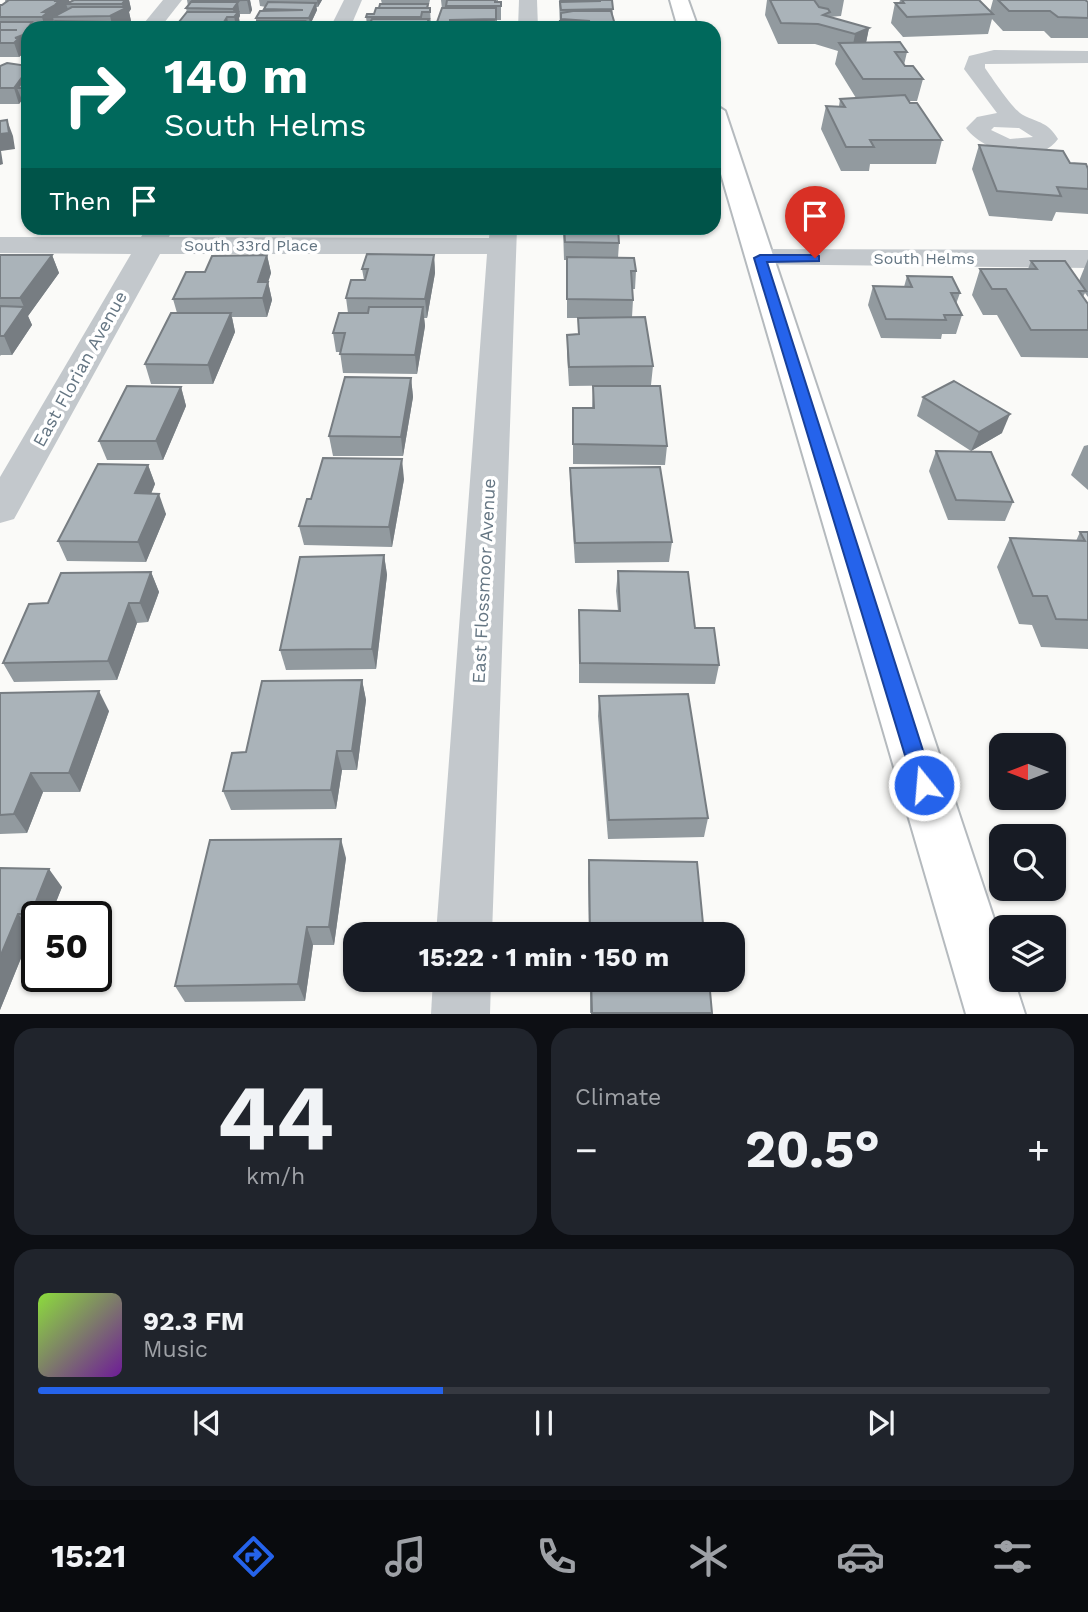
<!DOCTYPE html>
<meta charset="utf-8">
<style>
body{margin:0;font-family:"Work Sans",sans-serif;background:#20242c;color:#f1f3f6;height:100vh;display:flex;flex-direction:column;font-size:26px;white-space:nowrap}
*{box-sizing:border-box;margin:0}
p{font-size:23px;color:#9ea1a6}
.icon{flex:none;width:38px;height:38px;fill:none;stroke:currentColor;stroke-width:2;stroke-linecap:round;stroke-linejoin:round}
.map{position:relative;height:1014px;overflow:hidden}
.details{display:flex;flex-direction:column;gap:14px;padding:14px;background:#0d0f14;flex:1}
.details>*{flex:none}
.hud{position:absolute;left:21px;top:21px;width:700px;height:214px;border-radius:21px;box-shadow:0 2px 5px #0004;background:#00695c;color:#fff;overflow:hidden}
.needle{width:46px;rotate:270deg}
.fabs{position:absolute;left:989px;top:733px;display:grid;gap:14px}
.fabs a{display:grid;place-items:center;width:77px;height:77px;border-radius:14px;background:#171b24;box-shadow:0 2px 5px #0004;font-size:35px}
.speed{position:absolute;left:21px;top:901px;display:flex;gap:14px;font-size:35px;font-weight:700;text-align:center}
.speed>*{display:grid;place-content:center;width:91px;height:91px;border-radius:50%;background:#171b24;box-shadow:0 2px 5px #0004;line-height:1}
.speed .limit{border:4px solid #111;border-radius:10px;background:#fff;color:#111}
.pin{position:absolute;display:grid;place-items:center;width:60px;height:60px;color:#fff;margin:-72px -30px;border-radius:50% 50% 50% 0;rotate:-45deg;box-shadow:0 0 7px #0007}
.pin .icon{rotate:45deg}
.me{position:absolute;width:77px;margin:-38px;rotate:343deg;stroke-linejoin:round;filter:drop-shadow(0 0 5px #0008)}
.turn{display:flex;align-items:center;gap:24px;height:147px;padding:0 28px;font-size:32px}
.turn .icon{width:91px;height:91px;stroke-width:2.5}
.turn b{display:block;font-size:49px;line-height:60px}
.then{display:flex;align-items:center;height:66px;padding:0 28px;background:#0003;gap:14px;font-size:26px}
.big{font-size:52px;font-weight:700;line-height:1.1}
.details .card{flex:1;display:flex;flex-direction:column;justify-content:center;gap:10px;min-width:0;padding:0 24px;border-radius:21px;background:#20242c}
.details .dial{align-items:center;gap:0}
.dial b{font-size:91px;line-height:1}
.song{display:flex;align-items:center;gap:21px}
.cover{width:84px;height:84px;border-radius:10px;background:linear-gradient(135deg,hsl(90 70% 55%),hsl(280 70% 35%))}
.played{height:7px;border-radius:4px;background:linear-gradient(90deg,#2563eb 40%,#363941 40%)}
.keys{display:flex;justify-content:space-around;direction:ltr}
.heat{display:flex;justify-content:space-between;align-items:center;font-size:38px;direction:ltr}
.details .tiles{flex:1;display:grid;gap:14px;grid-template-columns:1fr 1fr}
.card:last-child{grid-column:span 2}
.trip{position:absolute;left:343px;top:922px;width:402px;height:70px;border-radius:21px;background:#171b24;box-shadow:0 2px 5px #0004;font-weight:700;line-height:70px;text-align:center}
.menu{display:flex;height:112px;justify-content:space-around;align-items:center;background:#090b0e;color:#9ea1a6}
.menu .icon{width:49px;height:49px}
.menu .on{color:#2563eb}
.menu b{font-size:32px;color:#f1f3f6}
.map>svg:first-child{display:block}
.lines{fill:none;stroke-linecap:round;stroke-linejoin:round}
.major-casing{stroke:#b5babe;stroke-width:4}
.minor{fill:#c3c8cc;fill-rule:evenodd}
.major{fill:#fff;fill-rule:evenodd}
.wall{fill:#929a9f}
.shaded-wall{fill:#777d82}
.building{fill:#aab3b9;stroke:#777d82;stroke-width:2}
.route{fill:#2563eb;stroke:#184099;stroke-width:2}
.labels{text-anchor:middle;stroke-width:7;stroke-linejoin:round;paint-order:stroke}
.far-street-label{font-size:16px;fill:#657683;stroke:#fff}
.street-label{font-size:18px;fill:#657683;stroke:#fff}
</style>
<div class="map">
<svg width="1088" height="1014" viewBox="0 0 1088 1014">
<rect width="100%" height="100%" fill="#fafaf8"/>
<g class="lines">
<defs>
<g id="major">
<polygon points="670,0 688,0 698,28 678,28"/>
<polygon points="714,104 725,111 1001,940 1001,980 1014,980 1025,1014 966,1014 714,150"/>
</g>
</defs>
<use href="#major" class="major-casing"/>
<g class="minor">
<polygon points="163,0 182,0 160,28 140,28"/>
<polygon points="344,0 362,0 350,28 330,28"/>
<polygon points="519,0 537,0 538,28 518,28"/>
<path d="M994 50 1088 51V63L985 64V68C993 79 1012 109 1023 115 1039 123 1048 122 1058 139 1038 168 983 152 966 128L977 117 997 113 964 69 969 56ZM994 127 1019 128 1033 137 1010 139 991 130Z"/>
<polygon points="147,228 173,228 169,237 489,238 490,228 517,228 492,934 436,934 487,254 160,254 19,510 14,519 0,523 0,477 131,254 0,253 0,237 141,237"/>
<polygon points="760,249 1088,250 1088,268 750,264 746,258 750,252"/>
<polygon points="433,980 491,980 490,1014 431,1014"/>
</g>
<use href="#major" class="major"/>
</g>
<g class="wall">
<polygon points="5,0 69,0 70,2 74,0 129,0 131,9 129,12 131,21 118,28 28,28 28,49 23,51 24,53 19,57 0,57 0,5 2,5 6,3"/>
<polygon points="187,0 250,0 252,10 250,14 240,14 239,18 240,26 239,28 170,28 179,24 179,22 187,13 186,8 188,6"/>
<polygon points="259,0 322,0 318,7 316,7 317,10 310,25 305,25 306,28 256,22 256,18 264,11 266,7 260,6"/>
<polygon points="381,0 430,0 428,8 430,8 431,26 429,26 429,28 361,28 367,25 366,17 374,14 382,4"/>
<polygon points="441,0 498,0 498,2 501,2 501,20 497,20 497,26 500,28 436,28 436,25 442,9"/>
<polygon points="559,0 612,0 613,18 616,28 560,28"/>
<polygon points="767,0 844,0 841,16 829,17 869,28 866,42 907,52 904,65 923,79 917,101 909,101 942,140 936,164 870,164 869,171 841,171 821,129 826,106 839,106 840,99 856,98 835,64 838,51 815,44 778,44 765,15"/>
<polygon points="900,0 979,0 990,11 993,0 1085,0 1088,2 1088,38 1051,38 1044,31 1003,31 992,19 988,34 903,37 891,23 895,3 899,3"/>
<polygon points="0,66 28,66 28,103 23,103 22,100 19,104 0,104"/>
<polygon points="979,145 1070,163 1088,169 1088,214 1056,212 1052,221 989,216 972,169"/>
<polygon points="563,228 618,228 619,243 618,258 636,271 635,289 632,289 633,300 632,317 653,366 651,385 569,386 567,354 567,335 578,334 578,318 581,318 567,318 567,260 564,260"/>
<polygon points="0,255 52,255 59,273 28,316 32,325 12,355 1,355 0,356"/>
<polygon points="267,255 271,273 268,282 272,300 267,317 232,317 235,332 213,384 151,384 145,364 177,313 173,299 205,272"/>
<polygon points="434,255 435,273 427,318 424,318 425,326 417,374 343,373 340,352 336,352 333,333 348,313 346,298 364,280 362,269"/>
<polygon points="1088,259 1088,297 1085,293 1083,297 1088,304 1088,358 1021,357 997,315 983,315 972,295 980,269 1028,269 1031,261 1079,281"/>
<polygon points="907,276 960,293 956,304 962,315 956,334 942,334 941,339 881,338 868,305 873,286 904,287"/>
<polygon points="411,378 413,397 403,456 333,456 329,436"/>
<polygon points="593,386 667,446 665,465 573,464 573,408 592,408"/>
<polygon points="181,387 186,406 163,460 107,460 99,441"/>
<polygon points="923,397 1002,433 971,451 917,416"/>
<polygon points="1088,445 1088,490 1071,475 1084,446"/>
<polygon points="936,451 1013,502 1005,521 948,520 929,471"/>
<polygon points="148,465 155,484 151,494 166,514 146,562 67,561 58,541"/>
<polygon points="570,468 672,542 669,562 575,563 570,488"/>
<polygon points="404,479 392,547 304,545 299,526 311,499"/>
<polygon points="1080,532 1088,532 1088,649 1041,647 1032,625 1019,624 997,567 1010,538 1076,541"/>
<polygon points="384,555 387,575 376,669 286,670 280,650"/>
<polygon points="618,571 695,628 719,665 715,684 579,683 579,610 618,611 616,591"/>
<polygon points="151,572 159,592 148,622 137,623 117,680 14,682 3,663"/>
<polygon points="362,680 366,700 357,770 342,770 336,809 231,810 223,791 246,752"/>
<polygon points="0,693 109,711 80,792 43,792 27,833 0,834"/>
<polygon points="599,696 708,818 704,837 608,839 598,716"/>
<polygon points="346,858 334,945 313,945 305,1001 185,1002 175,986"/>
<polygon points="589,860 704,934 589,934 588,878"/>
<polygon points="0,868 62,887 50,917 37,917 37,931 32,931 0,1010"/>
<polygon points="590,980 709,980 712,1013 590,1013"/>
</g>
<g class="shaded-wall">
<polygon points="56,0 69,0 70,4 66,4 68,9 53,17 54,22 51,23 52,26 50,28 45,28 42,17 43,12"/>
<polygon points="125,0 129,0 131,9 129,12 131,21 118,28 113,28 110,16 123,9 122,4"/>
<polygon points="247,0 250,0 252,10 250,14"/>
<polygon points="317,0 322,0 318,7"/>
<polygon points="238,2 240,16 239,18 240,26 239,28 236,28 233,9"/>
<polygon points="316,3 317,10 310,25 309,18"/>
<polygon points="227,17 229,28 231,25 231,28 225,28 224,22"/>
<polygon points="32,22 34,28 28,28 28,49 23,51 24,53 19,57 14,43 15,38"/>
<polygon points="105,22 106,28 99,28"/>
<polygon points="869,28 865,48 851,55 855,34"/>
<polygon points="28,69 28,88 17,88 22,100 19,104 14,88"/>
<polygon points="7,120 13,136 15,149 1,151 3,164 0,165 0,134"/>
<polygon points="52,255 59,273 28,316 32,325 12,355 4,336 24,307 20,298"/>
<polygon points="267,255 271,273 264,295 268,282 272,300 267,317 258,282"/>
<polygon points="434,255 435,273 427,318 425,299"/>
<polygon points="423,307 425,326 417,374 415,355"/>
<polygon points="231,313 235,332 213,384 208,365"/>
<polygon points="411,378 413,397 403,456 401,437"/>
<polygon points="181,387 186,406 163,460 156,441"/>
<polygon points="1010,414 1002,433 971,451 979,432"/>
<polygon points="402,459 404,479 392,547 389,527"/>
<polygon points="148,465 155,484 143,513 135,493"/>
<polygon points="159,494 166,514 146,562 138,542"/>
<polygon points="384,555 387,575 376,669 372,649"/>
<polygon points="151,572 159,592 148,622 140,603"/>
<polygon points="129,603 137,623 117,680 108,661"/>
<polygon points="362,680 366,700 357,770 352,751"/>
<polygon points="99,691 109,711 80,792 69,773"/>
<polygon points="337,751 342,770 336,809 331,790"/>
<polygon points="31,773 43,792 27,833 14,814"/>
<polygon points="341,839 346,858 334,945 329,927"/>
<polygon points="49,869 62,887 50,917 37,917 37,921 31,914"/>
<polygon points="18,914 32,931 0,1010 0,957"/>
<polygon points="307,927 313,945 305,1001 298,984"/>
</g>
<g class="building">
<polygon points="9,0 56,0 54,1 59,1 55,5 46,10 43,12 48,12 42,17 0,17 0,5 2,5"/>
<polygon points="74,0 125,0 122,4 66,4"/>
<polygon points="193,0 247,0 192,1"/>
<polygon points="447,0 495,0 495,2 501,2 501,6 446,6"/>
<polygon points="560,0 612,0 613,9 561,10 560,2 601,1"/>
<polygon points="770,0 814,0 819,7 828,9 830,12 823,15 869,28 855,34 818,24 781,23"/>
<polygon points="902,0 979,0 993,14 907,17 895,3 904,3"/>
<polygon points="998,0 1085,0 1088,2 1088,18 1058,17 1050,11 1009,11"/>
<polygon points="191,2 238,2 233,9 186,8"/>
<polygon points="268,2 316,3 309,18 256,18 260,11 303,10 264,9"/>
<polygon points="380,4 428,4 427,8 379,8"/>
<polygon points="72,7 128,7 110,16 53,17"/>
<polygon points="376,8 430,8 430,12 422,12 421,17 366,17 367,14 374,14"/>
<polygon points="442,8 496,8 496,19 449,20 494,21 493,26 500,26 500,28 443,28 443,25 436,25"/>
<polygon points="573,11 611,11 616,28 561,28 560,21 590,21 561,19 561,13"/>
<polygon points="187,12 238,12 234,17 227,17 224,22 179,22"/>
<polygon points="372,19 429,19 427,23 419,23 418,28 361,28 363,25 369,25"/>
<polygon points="55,21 105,22 99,28 48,28"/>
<polygon points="257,21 305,21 301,28 253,28"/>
<polygon points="0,22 32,22 23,35 15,38 19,38 14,43 0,43 0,30 17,30 0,30"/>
<polygon points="174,24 231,25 229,28 170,28"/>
<polygon points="900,42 907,52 895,52 905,66 913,66 923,79 863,79 839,43"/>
<polygon points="7,63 28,66 28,69 14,88 0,88 0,66"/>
<polygon points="28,77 28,88 17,88"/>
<polygon points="905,95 910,103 917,103 942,140 870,140 874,147 846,147 826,106 845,107 840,99"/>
<polygon points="7,120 9,133 0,134 0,121"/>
<polygon points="979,145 1063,151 1070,163 1086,164 1088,169 1088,189 1057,187 1061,196 997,191"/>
<polygon points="564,228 618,228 619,243 565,242"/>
<polygon points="367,254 434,255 425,299 346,298 351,280 365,280 368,269 362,269"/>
<polygon points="0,255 52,255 20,298 0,298"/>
<polygon points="267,255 258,282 268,282 263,298 173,299 186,272 205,272 212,256"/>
<polygon points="567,257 634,258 636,271 631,271 633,300 567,299"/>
<polygon points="1031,261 1065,261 1086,291 1079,291 1088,304 1088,330 1031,330 1006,289 992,289 980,269 1037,269"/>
<polygon points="907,276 952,277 960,293 951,293 962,315 944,315 946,320 886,319 873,286 912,287"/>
<polygon points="0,306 24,307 4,336 0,336"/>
<polygon points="369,307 423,307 415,355 340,354 345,333 333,333 339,313 368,313"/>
<polygon points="171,313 231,313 208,365 145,364"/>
<polygon points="645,317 653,366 569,367 567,335 579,334 578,318"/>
<polygon points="345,377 411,378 401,437 329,436"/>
<polygon points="954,381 1010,414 979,432 923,397"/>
<polygon points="127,386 181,387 156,441 99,441"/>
<polygon points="593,386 660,386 667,446 573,444 573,408 594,408"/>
<polygon points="936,451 991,452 1013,502 956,500"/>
<polygon points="323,458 402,459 389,527 299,526 307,499 311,499"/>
<polygon points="98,464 148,465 135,493 159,494 138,542 58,541"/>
<polygon points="660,467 672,542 575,543 570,468"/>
<polygon points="1080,532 1088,532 1088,620 1056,619 1047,596 1033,596 1010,538 1085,541"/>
<polygon points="384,555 372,649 280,650 300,557"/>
<polygon points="618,571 688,572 695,628 714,628 719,665 580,663 579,610 620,611"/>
<polygon points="151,572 140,603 129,603 108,661 3,663 29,604 48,603 61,573"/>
<polygon points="362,680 352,751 337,751 331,790 223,791 232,753 246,752 262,681"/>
<polygon points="99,691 69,773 31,773 14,814 0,815 0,693"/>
<polygon points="688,694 708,818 609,820 599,696"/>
<polygon points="341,839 329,927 307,927 298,984 175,986 210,840"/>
<polygon points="589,860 697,862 704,934 590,934"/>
<polygon points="0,868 49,869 31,914 18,914 0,957"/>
<polygon points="591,980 709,980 712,1013 592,1013"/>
</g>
<polygon class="route" points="815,255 819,256 819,261 767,262 934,785 931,791 924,794 917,791 914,785 754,258 760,255"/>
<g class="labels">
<g class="far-street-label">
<text x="251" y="251">South 33rd Place</text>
<text x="924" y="264">South Helms</text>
</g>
<g class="street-label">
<text transform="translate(80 369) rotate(-61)" y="6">East Florian Avenue</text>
<text transform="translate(484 581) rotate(-87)" y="6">East Flossmoor Avenue</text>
</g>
</g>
</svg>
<div class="fabs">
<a><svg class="needle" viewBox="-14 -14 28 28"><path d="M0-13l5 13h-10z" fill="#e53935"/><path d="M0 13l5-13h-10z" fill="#9ea1a6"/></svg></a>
<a><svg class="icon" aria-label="search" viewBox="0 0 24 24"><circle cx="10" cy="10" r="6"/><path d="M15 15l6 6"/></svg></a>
<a><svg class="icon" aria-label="layers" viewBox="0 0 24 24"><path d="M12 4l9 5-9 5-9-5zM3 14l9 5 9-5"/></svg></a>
</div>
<div class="speed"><div class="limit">50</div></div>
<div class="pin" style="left:815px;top:258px;background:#d93025"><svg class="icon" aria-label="arrive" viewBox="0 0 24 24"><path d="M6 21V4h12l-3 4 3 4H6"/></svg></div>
<svg class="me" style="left:924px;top:785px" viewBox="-20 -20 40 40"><circle r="17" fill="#2563eb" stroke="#fff" stroke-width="3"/><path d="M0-11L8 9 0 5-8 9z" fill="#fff"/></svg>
<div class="trip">15:22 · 1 min · 150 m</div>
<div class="hud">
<div class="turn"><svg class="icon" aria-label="right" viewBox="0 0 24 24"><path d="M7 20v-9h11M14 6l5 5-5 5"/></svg><div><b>140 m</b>South Helms</div></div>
<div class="then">Then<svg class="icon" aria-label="arrive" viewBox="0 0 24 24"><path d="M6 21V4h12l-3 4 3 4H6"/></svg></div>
</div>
</div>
<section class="details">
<div class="tiles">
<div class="card dial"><b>44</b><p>km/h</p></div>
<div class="card"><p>Climate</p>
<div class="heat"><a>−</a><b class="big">20.5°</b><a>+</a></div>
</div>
<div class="card">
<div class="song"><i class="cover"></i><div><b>92.3 FM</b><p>Music</p></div></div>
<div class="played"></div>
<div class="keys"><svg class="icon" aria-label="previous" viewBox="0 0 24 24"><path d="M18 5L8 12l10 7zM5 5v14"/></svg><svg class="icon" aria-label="pause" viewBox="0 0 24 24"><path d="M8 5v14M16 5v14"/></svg><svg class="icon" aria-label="next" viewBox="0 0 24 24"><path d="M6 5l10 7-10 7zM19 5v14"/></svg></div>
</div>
</div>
</section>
<nav class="menu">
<b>15:21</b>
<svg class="icon on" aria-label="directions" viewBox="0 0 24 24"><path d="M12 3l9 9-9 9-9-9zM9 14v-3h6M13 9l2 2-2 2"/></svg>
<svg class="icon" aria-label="music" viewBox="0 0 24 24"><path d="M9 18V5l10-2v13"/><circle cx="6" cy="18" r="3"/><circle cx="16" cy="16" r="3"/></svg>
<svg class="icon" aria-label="phone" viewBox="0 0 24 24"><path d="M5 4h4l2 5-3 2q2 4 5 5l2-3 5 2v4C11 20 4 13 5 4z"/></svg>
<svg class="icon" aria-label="climate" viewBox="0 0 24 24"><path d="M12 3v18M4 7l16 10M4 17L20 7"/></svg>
<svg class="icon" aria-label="car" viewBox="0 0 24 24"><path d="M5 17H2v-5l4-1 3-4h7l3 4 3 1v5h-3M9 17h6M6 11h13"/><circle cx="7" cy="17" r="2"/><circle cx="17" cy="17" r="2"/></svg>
<svg class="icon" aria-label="filters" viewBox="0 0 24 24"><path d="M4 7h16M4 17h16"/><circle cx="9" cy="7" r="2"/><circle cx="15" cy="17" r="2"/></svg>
</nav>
